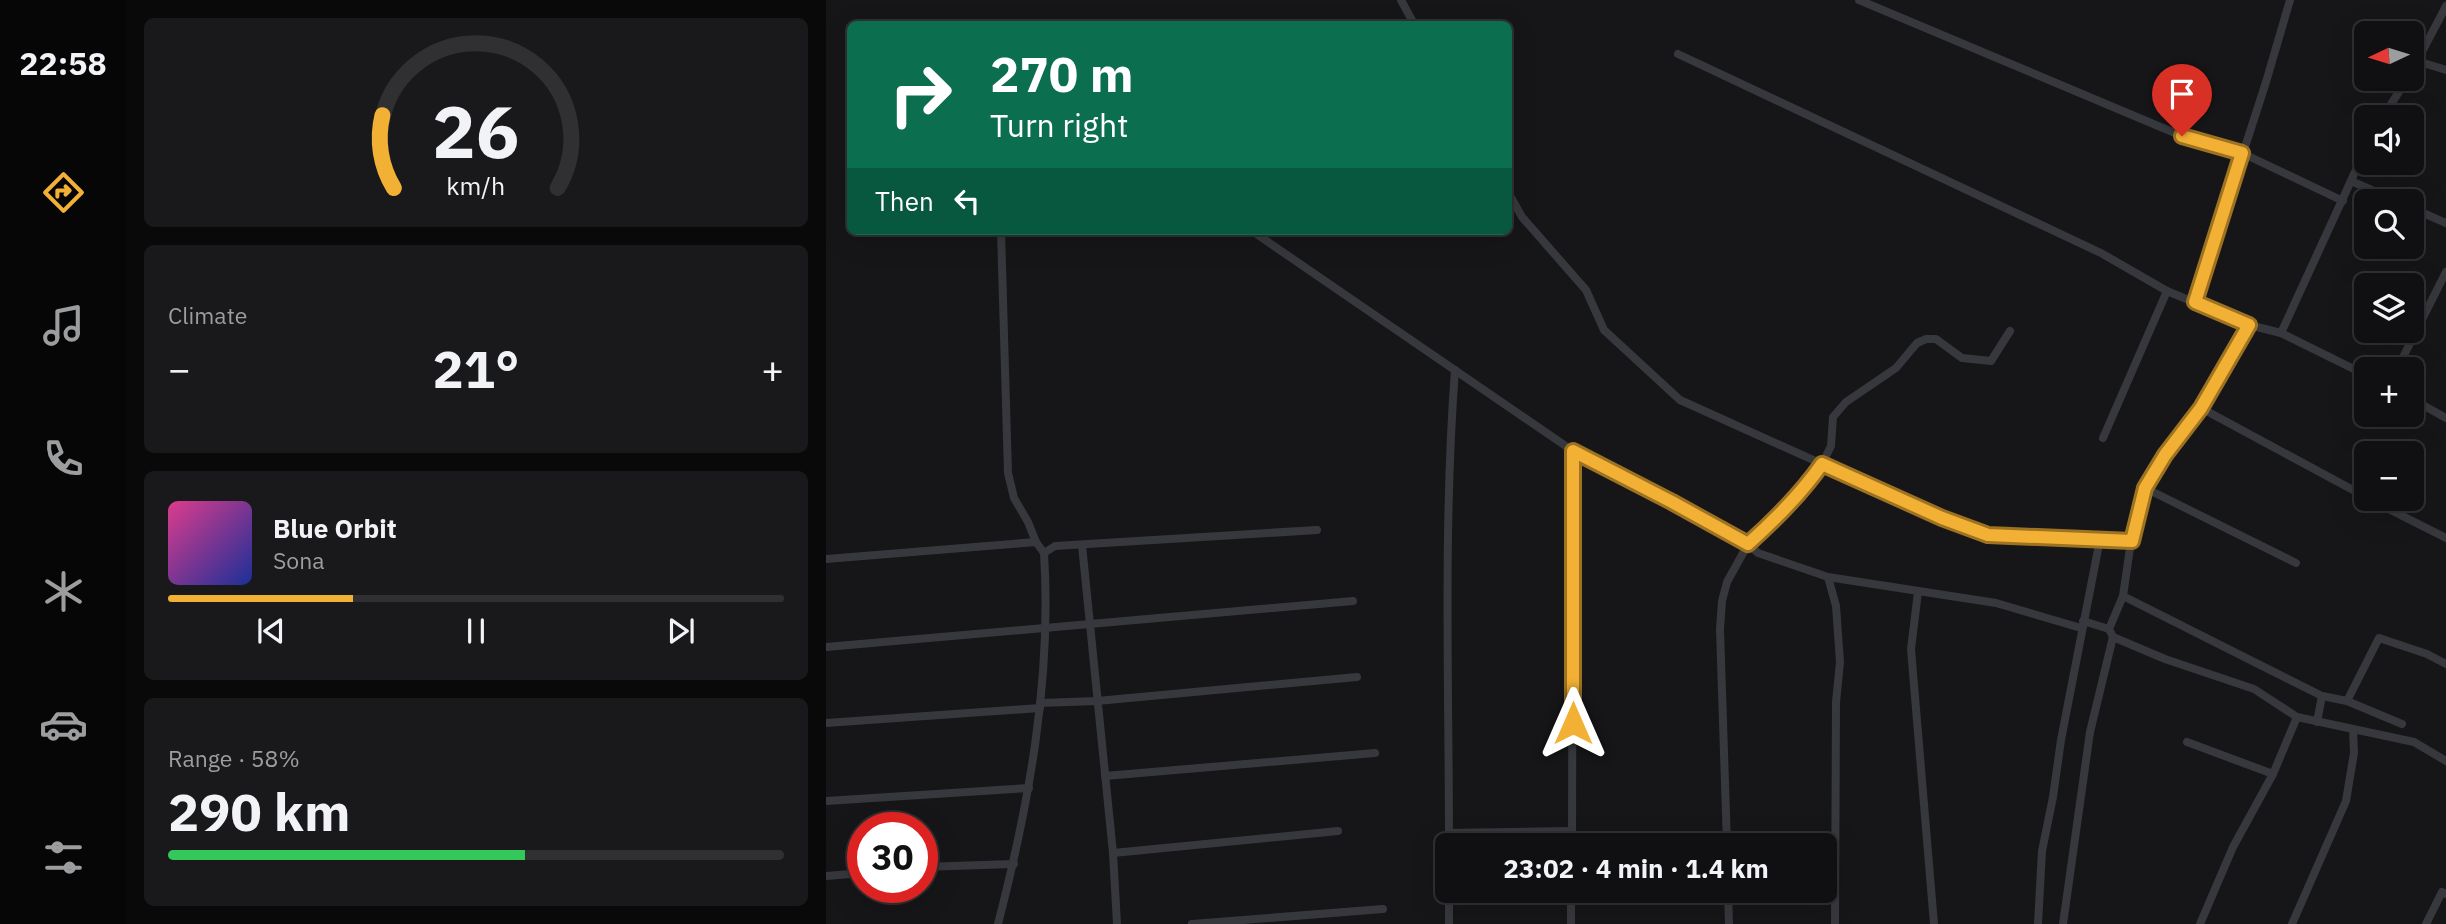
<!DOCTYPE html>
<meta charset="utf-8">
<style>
body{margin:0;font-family:"IBM Plex Sans",sans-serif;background:#19191b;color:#f1f3f6;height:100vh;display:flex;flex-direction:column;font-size:26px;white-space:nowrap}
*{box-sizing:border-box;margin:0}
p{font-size:23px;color:#9c9d9f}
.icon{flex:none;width:38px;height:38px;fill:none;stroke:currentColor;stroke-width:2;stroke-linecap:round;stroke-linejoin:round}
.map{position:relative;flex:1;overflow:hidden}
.sheet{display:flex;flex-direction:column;gap:18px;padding:18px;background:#09090a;width:700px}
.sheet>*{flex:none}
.hud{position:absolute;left:21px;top:21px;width:665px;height:214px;border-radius:10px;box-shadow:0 7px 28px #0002,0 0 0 2px #303032;background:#0b6e4f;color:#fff;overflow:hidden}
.needle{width:46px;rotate:266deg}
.tools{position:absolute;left:1528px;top:21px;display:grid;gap:14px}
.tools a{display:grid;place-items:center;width:70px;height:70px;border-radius:10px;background:#101012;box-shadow:0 7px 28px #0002,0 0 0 2px #303032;font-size:35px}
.speed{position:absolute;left:21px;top:812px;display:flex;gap:14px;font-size:35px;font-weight:700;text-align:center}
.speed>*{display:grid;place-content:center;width:91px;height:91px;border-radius:50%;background:#101012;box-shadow:0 7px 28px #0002,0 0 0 2px #303032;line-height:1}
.speed .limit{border:10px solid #d22;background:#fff;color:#111}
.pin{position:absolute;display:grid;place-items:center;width:60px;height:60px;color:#fff;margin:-72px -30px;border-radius:50% 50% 50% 0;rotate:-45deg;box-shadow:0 0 7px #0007}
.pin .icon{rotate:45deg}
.me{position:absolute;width:77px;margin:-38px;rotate:0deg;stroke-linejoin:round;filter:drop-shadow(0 0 5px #0008)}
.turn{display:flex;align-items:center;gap:24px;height:147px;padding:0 28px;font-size:32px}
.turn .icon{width:91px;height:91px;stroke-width:2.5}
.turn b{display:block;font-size:49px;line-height:60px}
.then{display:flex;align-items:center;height:66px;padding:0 28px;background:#0003;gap:14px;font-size:26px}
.big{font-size:52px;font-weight:800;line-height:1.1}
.sheet .tile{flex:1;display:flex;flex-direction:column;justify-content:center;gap:10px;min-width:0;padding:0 24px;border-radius:10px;background:#19191b}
.sheet .dial{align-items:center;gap:0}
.dial svg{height:182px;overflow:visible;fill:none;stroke:#303032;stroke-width:7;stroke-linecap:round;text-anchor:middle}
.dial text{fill:#f1f3f6;stroke:none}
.song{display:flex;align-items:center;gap:21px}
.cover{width:84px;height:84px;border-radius:10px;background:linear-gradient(135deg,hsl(330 70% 55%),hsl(230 70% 35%))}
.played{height:7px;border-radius:4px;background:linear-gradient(90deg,#f2b134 30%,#303032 30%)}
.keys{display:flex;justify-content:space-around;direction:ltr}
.heat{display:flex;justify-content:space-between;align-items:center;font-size:38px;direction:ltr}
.charge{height:10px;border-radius:5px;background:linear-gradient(90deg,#34c759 58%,#303032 0)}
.trip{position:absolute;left:609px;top:833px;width:402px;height:70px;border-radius:10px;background:#101012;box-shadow:0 7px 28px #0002,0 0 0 2px #303032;font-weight:800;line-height:70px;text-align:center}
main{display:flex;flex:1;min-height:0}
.tab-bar{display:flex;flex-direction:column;width:126px;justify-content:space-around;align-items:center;background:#060607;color:#9c9d9f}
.tab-bar .icon{width:49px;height:49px}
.tab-bar .selected{color:#f2b134}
.tab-bar b{font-size:32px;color:#f1f3f6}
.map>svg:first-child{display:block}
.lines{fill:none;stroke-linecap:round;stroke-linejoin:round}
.minor{stroke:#37383d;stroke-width:8}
.route-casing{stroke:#9d7322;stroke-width:18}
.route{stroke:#f2b134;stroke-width:12}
</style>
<main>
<nav class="tab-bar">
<b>22:58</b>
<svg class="icon selected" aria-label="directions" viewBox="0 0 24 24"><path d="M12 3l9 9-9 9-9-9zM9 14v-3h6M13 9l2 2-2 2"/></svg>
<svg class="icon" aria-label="music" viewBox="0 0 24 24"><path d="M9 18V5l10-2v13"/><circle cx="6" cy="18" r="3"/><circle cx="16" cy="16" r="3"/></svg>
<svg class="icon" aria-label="phone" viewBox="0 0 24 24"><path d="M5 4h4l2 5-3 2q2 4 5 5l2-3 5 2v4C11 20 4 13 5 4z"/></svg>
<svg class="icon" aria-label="climate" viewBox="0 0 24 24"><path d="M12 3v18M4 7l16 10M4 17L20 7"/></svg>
<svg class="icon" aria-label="car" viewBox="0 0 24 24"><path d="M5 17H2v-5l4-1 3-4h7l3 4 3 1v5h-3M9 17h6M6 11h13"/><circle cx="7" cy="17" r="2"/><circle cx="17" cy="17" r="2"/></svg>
<svg class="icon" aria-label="filters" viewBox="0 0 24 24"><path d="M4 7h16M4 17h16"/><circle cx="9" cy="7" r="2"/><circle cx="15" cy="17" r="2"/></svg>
</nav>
<section class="sheet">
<div class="tile dial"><svg viewBox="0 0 100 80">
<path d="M14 69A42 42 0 1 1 86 69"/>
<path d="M14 69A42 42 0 0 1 9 37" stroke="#f2b134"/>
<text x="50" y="56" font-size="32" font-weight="700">26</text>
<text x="50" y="72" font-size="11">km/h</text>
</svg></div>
<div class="tile"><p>Climate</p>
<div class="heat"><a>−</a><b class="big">21°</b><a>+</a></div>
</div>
<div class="tile">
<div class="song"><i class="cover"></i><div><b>Blue Orbit</b><p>Sona</p></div></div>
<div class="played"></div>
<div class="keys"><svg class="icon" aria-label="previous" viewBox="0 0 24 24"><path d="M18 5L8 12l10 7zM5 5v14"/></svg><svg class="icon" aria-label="pause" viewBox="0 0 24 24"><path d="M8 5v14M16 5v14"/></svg><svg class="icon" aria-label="next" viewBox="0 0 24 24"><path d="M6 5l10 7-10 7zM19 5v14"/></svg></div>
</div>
<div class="tile"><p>Range · 58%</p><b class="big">290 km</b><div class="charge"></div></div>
</section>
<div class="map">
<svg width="1620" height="924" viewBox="0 0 1620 924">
<rect width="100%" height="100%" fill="#161618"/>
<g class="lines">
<g class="minor">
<polyline points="575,0 588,24"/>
<polyline points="1033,0 1356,136 1416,153 1517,201"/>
<polyline points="852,54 1275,253 1341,291 1423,325 1455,333 1540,375"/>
<polyline points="1591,61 1620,70"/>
<polyline points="1586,71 1620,6"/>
<polyline points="1557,117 1581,79"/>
<polyline points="1525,181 1571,201"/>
<polyline points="682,192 696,217 760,290 778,330 854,400 1116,518 1162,535 1305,541"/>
<polyline points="1586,208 1620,223"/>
<polyline points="175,231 182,473 188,498 202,522 210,542"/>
<polyline points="426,231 747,451 846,502 922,544 932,553 1002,577 1170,603 1255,628"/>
<polyline points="1369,302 1440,82 1464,0"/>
<polyline points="1455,333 1540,148"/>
<polyline points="1571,369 1620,272"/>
<polyline points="1586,399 1620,418"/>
<polyline points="1375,408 1540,497"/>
<polyline points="1277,438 1341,291"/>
<polyline points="1319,488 1470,563"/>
<polyline points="1543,499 1620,538"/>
<polyline points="256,545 287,853 291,924"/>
<polyline points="0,559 210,542 218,553 229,546 491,530"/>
<polyline points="1002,577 1010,606 1014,662 1010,702 1009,924"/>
<polyline points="1092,592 1085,649 1108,924"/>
<polyline points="1297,596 1496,696 1521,701 1576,724"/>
<polyline points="1257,621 1283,629"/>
<polyline points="1287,637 1339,659 1428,689 1471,717 1588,742 1620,761"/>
<polyline points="0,647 527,601"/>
<polyline points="1521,701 1553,638 1601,654 1620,664"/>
<polyline points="214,703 271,701 531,677"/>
<polyline points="1491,722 1496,696"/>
<polyline points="0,723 214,708"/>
<polyline points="1361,742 1447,774"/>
<polyline points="279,776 549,753"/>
<polyline points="0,801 203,788"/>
<polyline points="623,833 746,831"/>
<path d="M623 845C623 687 617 528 629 370"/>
<polyline points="746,845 747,451"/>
<polyline points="901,845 894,629 896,601 901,582 922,544 951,519 982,485 996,464 1005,446 1007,417 1020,402 1070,368 1091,343 1100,339 1110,339 1136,358 1165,361 1184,331"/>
<polyline points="287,853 512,831"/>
<polyline points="96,867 188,864"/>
<polyline points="0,876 37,873"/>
<polyline points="623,891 623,924"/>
<polyline points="902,891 903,924"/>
<path d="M172 924C203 804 226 678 218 553"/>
<polyline points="366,924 557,909"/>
<polyline points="745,924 745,891"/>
<polyline points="1212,924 1216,851 1227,797 1235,740 1274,539"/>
<polyline points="1237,924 1264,732 1287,637 1283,629 1297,596 1305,541 1319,488 1339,455 1375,408 1423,325"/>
<polyline points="1374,924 1407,847 1447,774 1471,717"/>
<polyline points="1466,924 1520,801 1528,753 1527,729"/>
<polyline points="1600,924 1616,892 1620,894"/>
</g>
</g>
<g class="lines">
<defs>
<path id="route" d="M747 723V451L846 502 922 544C950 519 975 494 996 464L1116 518 1162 535 1306 541 1319 488 1339 455 1375 408 1423 325 1369 302 1416 153 1356 136"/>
</defs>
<use href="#route" class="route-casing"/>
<use href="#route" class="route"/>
</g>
</svg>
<div class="tools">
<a><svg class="needle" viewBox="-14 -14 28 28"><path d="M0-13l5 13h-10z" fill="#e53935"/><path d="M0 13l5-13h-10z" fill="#9c9d9f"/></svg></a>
<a><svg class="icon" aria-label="sound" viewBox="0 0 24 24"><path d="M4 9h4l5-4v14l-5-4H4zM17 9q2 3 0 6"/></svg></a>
<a><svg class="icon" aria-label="search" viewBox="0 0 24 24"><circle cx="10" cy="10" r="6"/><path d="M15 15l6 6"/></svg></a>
<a><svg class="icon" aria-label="layers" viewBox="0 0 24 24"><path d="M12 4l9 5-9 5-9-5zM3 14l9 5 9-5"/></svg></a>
<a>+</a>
<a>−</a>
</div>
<div class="speed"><div class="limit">30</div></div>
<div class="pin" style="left:1356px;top:136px;background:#d93025"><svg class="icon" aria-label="arrive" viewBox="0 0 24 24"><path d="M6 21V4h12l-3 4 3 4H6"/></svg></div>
<svg class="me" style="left:747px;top:723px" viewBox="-20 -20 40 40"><path d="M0-17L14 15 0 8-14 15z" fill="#f2b134" stroke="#fff" stroke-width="4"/></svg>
<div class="trip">23:02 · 4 min · 1.4 km</div>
<div class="hud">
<div class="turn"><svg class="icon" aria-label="right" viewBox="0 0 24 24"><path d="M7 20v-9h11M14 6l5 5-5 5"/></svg><div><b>270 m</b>Turn right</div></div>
<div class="then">Then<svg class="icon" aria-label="left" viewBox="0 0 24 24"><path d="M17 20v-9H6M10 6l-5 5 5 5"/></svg></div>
</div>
</div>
</main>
